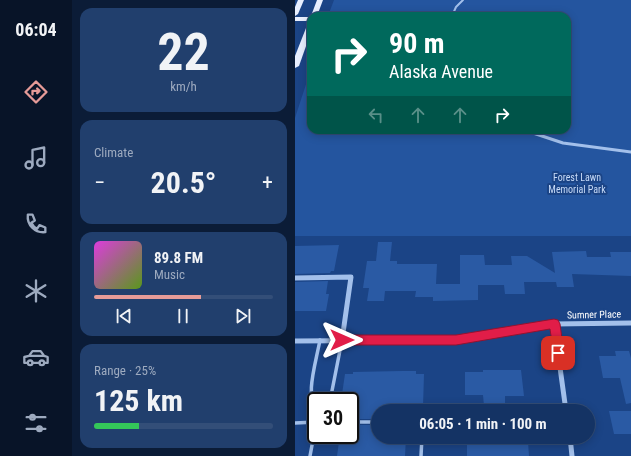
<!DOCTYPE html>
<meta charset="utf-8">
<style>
body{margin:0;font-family:"Roboto Condensed",sans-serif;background:#213f6d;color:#f1f3f6;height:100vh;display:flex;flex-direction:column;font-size:15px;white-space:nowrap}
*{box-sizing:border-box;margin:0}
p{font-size:13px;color:#9daabf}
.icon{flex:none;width:22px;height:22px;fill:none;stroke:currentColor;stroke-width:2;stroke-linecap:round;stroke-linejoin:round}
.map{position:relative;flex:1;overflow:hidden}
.sheet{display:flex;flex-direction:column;gap:8px;padding:8px;background:#0b1c37;width:223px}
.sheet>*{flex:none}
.banner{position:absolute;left:12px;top:12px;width:264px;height:122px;border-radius:12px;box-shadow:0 2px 10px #0003,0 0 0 1px #334e78;background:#00695c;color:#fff;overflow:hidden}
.speed{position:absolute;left:12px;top:392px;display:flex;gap:8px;font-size:20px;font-weight:700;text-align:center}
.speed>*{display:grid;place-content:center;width:52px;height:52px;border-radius:50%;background:#143364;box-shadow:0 2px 10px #0003,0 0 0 1px #334e78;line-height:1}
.speed .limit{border:2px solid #111;border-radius:6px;background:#fff;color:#111}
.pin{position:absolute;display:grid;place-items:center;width:34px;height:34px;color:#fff;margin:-17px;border-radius:8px;box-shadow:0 2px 6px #0006}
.me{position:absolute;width:44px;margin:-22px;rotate:90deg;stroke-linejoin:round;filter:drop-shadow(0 0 3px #0008)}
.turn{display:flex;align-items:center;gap:14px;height:84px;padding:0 16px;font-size:18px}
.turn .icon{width:52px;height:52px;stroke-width:2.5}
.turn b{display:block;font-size:28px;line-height:34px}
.lanes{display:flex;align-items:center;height:38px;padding:0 16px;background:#0003;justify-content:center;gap:20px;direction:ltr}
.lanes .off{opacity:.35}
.big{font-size:30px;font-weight:700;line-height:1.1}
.sheet .tile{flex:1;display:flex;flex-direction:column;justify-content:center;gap:6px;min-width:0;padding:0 14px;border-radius:12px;background:#213f6d}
.sheet .dial{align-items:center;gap:0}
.dial b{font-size:52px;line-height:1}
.song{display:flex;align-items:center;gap:12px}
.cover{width:48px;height:48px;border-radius:6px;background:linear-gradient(135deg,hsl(300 70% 55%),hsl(90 70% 35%))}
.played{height:4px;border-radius:2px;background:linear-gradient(90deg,#e69b98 60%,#334e78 60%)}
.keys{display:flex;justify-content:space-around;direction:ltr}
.heat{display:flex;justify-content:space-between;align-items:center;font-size:22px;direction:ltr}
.charge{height:6px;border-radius:3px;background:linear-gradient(90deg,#34c759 25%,#334e78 0)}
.trip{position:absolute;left:76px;top:404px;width:224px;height:40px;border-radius:20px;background:#143364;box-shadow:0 2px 10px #0003,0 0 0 1px #334e78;font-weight:700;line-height:40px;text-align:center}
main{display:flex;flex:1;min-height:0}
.tab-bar{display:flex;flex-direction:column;width:72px;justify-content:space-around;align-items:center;background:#081428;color:#9daabf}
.tab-bar .icon{width:28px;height:28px}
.tab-bar .active{color:#e69b98}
.tab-bar b{font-size:18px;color:#f1f3f6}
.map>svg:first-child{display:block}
.green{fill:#24559f}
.building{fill:#2a5aa4}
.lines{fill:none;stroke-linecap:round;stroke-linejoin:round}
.lane-far2{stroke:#a3c0eb;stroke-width:2}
.lane-far1{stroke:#a3c0eb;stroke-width:3}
.lane{stroke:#a3c0eb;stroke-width:3.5}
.street{stroke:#a3c0eb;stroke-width:5}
.primary{fill:#e8efff;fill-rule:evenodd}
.route{fill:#e11d48;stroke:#92132f}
.labels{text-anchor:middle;stroke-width:4;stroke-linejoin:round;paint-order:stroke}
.park-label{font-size:10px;fill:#c8dbf8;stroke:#1b4486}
.street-label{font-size:10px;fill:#fff;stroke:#1b4486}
</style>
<main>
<nav class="tab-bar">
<b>06:04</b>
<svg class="icon active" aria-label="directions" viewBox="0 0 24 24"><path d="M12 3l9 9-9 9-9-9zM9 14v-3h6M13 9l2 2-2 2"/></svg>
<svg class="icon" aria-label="music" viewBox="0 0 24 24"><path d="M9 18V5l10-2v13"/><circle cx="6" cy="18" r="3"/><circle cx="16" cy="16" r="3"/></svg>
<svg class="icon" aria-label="phone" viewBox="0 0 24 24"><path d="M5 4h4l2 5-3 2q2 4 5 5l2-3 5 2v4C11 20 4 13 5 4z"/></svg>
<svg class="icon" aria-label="climate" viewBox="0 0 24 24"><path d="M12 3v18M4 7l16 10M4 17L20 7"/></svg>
<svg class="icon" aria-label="car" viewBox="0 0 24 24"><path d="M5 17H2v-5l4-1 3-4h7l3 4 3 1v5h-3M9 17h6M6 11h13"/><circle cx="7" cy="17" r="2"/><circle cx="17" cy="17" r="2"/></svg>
<svg class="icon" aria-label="filters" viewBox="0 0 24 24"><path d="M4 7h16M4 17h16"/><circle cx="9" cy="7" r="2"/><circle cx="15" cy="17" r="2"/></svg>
</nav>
<section class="sheet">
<div class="tile dial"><b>22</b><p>km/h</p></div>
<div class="tile"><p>Climate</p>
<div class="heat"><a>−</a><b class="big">20.5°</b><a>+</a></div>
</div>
<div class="tile">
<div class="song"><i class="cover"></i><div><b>89.8 FM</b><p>Music</p></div></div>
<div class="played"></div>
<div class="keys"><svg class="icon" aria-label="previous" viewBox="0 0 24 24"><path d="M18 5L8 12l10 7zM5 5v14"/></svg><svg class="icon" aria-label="pause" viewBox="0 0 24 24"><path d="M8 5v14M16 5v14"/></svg><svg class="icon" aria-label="next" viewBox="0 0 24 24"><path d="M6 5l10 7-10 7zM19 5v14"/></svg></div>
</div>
<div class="tile"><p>Range · 25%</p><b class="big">125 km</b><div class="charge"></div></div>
</section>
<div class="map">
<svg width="336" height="456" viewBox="0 0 336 456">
<rect width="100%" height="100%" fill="#1b4486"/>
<polygon class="green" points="39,0 336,0 336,236 0,236 0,118 16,69 16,130 272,130 272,16 33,16"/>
<g class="building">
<polygon points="83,242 97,242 95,261 102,261 102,264 142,264 141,284 165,284 165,255 189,255 190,265 217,265 216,256 232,256 260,273 257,252 291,251 292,257 316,257 315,252 336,252 336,276 277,274 279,287 262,287 261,282 229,282 230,294 210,294 209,285 183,285 183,300 138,301 138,297 120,297 121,291 90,291 89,301 72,301 74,288 68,288 72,261 81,261"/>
<polygon points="44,245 39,271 36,271 35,273 0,274 0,246"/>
<polygon points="33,281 31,294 34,294 31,311 0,311 0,282"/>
<polygon points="320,351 334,351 336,358 336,403 331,404 325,378 308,378 304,356 321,356"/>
<polygon points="188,370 226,370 229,396 210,396 210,405 189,406 188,395 170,395 170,372 188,372"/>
<polygon points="107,371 121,371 121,374 129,374 128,407 123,407 123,410 83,410 83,419 55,419 55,401 46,401 50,374 58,374 58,372"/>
<polygon points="314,411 336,411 336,434 319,434"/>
<polygon points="55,425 83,425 83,437 111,437 110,456 42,456 45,435 55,435"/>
<polygon points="172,437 212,437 212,442 233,442 234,456 172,456"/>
</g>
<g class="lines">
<polyline class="lane-far2" points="157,16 161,7 168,0"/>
<polyline class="lane-far1" points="229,130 268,143 336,152"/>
<g class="lane">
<polyline points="35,401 47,340"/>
<path d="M21 421C11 390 19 371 25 340"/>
<polyline points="55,422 83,422"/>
<polyline points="0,423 21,422"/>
<polyline points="15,456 21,424"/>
<polyline points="126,456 127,437"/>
</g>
<g class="street">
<polyline points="0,278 56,277 47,340"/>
<polyline points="259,324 271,411"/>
<polyline points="0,341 161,340 259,324 336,323"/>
<polyline points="275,437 277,456"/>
</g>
<g class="primary">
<polygon points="3,0 9,0 3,14 0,16 0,7"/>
<polygon points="22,0 28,0 22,16 16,16"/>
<rect x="0" y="17" width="16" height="4"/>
<polygon points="16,21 16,32 4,66 0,68 0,56 13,23"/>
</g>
</g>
<polygon class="route" points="259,319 263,320 265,324 269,353 267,357 263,358 259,357 255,329 161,345 47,345 43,344 42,340 43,337 47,335 161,335"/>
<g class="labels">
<g class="park-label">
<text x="282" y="181">Forest Lawn<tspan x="282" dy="12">Memorial Park</tspan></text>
</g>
<g class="street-label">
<text transform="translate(299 314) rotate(-1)" y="4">Sumner Place</text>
</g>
</g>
</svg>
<div class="speed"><div class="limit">30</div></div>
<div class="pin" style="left:263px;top:353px;background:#d93025"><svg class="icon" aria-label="arrive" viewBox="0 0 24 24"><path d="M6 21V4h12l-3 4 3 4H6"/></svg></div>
<svg class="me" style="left:47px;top:340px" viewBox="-20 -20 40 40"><path d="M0-17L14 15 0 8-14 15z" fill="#e11d48" stroke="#fff" stroke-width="4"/></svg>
<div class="trip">06:05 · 1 min · 100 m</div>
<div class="banner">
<div class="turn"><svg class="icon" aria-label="right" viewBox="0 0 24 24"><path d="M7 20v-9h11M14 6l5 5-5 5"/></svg><div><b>90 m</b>Alaska Avenue</div></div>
<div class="lanes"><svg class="icon off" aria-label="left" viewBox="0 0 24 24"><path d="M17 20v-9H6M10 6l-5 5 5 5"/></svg><svg class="icon off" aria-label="ahead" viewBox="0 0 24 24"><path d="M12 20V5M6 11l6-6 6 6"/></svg><svg class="icon off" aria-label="ahead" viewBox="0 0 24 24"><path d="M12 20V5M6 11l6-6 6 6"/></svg><svg class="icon" aria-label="right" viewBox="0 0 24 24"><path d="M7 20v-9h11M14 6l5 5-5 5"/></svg></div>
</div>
</div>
</main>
